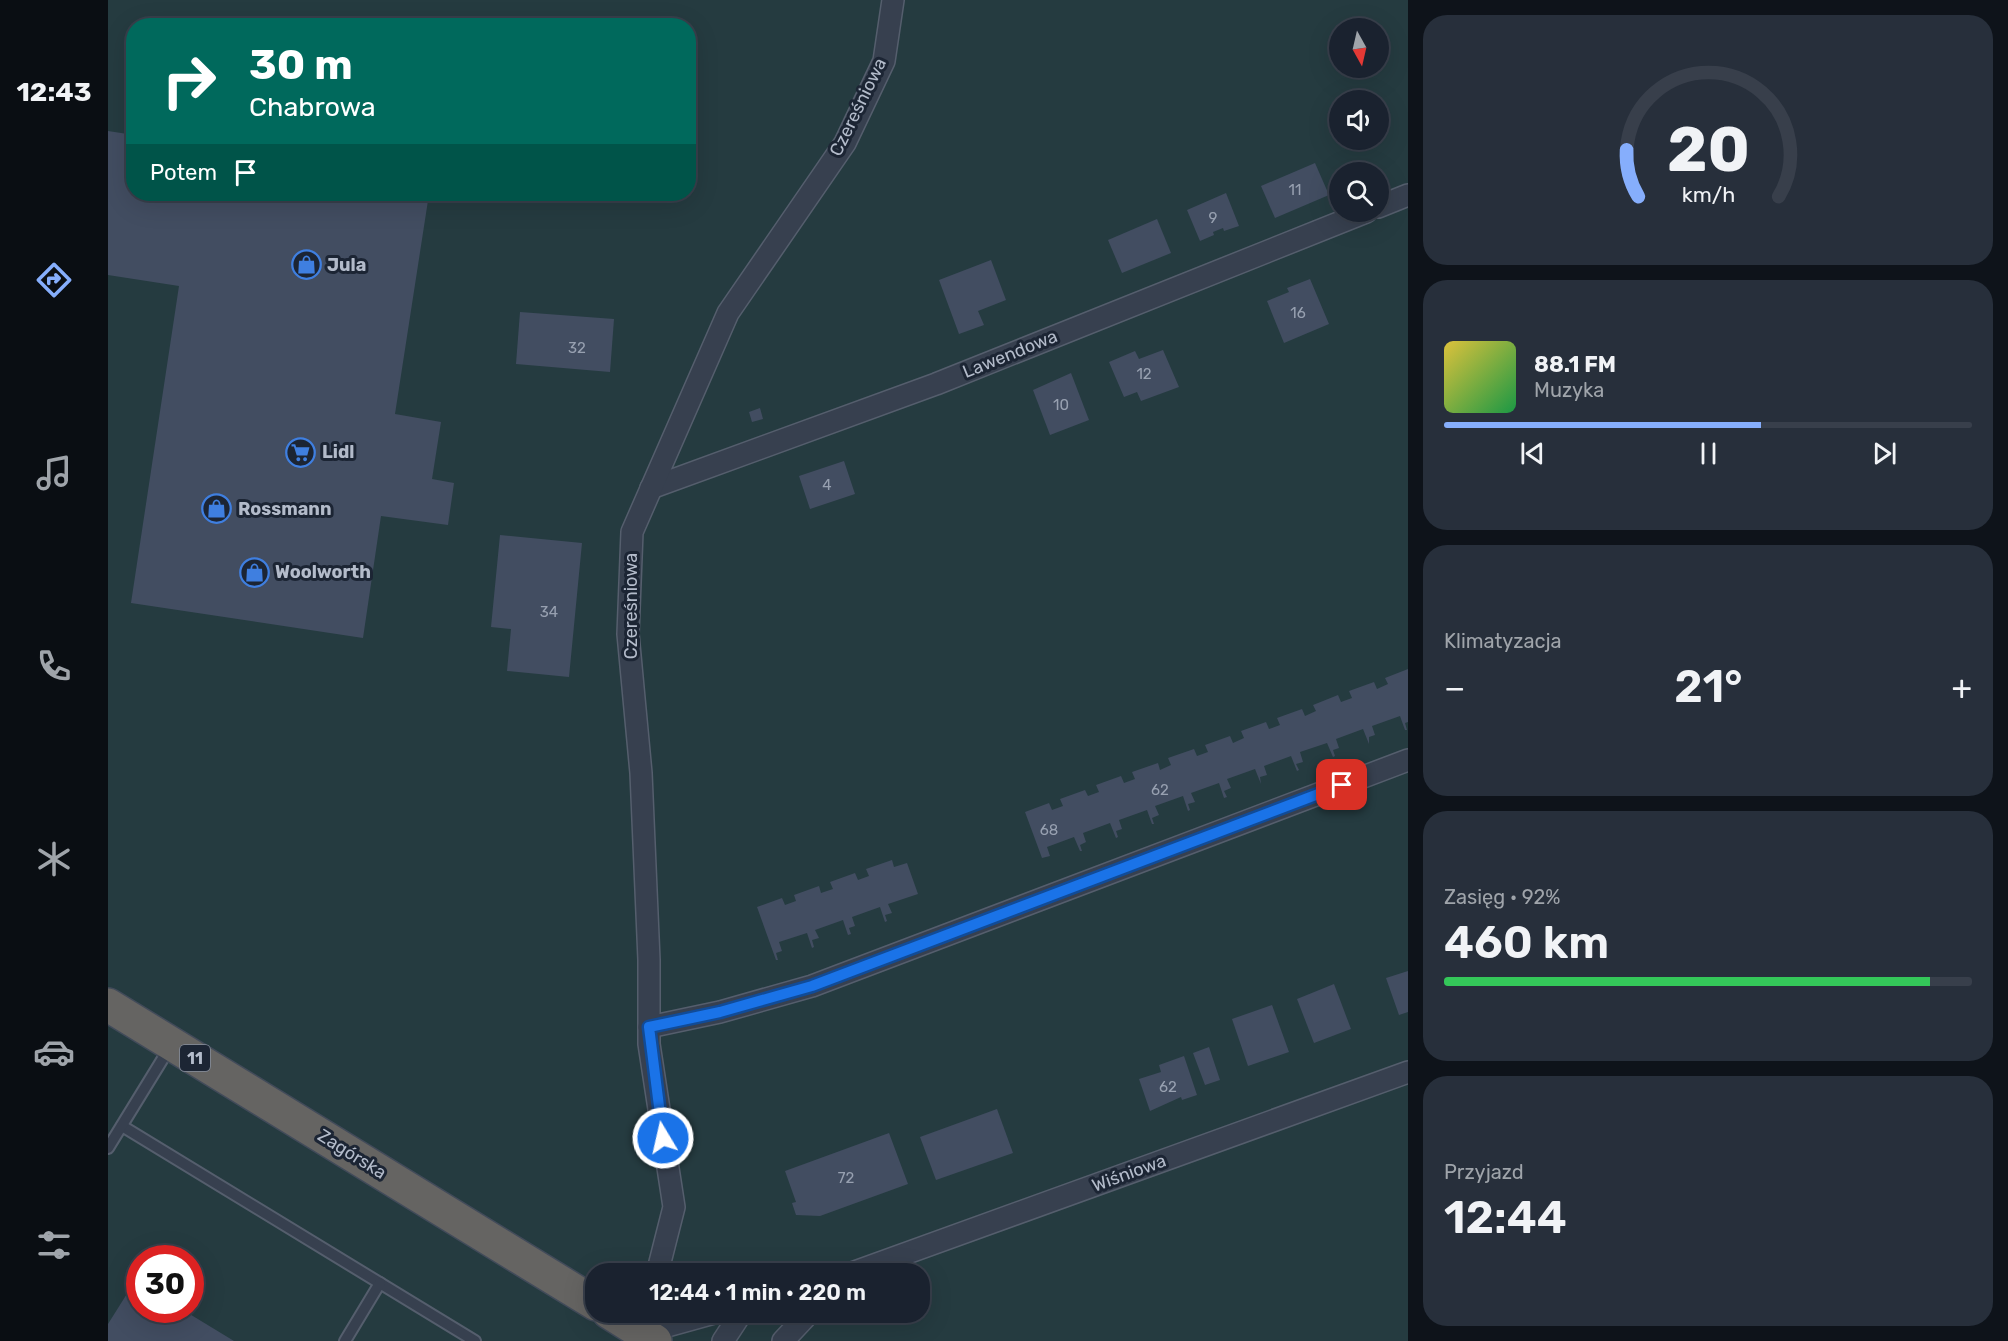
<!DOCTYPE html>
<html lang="pl">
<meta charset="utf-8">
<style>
body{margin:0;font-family:Rubik,sans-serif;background:#272f3b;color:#f1f3f6;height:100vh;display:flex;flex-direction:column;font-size:22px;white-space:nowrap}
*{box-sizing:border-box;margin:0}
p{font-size:20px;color:#9fa4aa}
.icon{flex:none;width:33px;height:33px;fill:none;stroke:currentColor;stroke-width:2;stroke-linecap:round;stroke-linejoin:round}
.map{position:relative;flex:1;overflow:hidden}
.details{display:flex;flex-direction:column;gap:15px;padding:15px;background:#0e131a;width:600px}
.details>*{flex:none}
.top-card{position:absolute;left:18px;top:18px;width:570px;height:183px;border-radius:24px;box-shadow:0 6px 24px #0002,0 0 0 2px #383f4b;background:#00695c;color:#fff;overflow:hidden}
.needle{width:39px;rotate:172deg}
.tools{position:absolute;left:1221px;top:18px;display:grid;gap:12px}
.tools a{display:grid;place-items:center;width:60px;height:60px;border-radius:50%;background:#1a222f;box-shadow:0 6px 24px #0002,0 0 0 2px #383f4b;font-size:30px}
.speed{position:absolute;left:18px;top:1245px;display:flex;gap:12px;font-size:30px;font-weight:700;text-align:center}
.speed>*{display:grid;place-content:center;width:78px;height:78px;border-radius:50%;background:#1a222f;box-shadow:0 6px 24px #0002,0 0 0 2px #383f4b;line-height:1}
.speed .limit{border:9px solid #d22;background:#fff;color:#111}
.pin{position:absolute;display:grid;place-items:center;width:51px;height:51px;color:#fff;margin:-26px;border-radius:12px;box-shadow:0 3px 9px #0006}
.me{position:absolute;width:66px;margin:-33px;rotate:351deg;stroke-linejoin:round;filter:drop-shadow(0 0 4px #0008)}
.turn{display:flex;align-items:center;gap:21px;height:126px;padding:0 24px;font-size:27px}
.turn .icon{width:78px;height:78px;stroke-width:2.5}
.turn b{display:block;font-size:42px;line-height:51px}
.then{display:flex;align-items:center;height:57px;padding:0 24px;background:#0003;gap:12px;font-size:22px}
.big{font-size:45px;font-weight:600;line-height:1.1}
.details .tile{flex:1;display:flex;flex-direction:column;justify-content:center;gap:9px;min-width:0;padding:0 21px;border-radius:24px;background:#272f3b}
.details .dial{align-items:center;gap:0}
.dial svg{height:156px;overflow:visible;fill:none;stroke:#383f4b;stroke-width:7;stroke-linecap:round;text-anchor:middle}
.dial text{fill:#f1f3f6;stroke:none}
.song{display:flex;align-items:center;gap:18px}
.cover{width:72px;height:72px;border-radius:9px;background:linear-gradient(135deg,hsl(50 70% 55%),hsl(140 70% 35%))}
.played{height:6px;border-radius:3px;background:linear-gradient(90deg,#86aefc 60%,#383f4b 60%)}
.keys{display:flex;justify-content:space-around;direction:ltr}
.heat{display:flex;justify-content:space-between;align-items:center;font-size:33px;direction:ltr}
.charge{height:9px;border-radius:4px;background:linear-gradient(90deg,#34c759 92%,#383f4b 0)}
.trip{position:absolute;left:477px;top:1263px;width:345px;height:60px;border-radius:24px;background:#1a222f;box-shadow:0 6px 24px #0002,0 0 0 2px #383f4b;font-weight:600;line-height:60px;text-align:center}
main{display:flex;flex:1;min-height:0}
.dock{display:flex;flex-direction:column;width:108px;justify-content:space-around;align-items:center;background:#0a0e13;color:#9fa4aa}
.dock .icon{width:42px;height:42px}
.dock .active{color:#86aefc}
.dock b{font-size:27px;color:#f1f3f6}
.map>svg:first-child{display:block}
.green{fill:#253b40;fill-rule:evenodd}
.building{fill:#424d61}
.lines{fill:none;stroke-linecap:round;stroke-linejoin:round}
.service-casing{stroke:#555e6d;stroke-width:14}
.minor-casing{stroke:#555e6d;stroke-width:24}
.trunk-casing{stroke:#424b5a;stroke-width:36}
.service{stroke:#37404f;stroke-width:10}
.minor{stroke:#37404f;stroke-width:21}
.trunk{stroke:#656462;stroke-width:33}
.route-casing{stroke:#114b97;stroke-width:15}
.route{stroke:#1a73e8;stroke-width:10}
.labels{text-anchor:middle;stroke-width:6;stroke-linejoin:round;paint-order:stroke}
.number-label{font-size:15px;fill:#97a0b0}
.shield{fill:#1c2534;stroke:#868e9d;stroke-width:1.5}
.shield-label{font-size:16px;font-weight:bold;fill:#b3bbca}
.street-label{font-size:18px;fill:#b3bbca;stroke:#1c2534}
.poi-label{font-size:18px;font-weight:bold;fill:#b3bbca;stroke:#1c2534;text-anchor:start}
</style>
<main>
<nav class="dock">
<b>12:43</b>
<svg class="icon active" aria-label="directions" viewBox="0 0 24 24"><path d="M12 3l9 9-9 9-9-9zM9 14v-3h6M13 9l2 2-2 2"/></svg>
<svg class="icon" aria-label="music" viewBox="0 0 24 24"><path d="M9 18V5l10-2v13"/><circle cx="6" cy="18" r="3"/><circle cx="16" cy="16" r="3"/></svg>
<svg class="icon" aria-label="phone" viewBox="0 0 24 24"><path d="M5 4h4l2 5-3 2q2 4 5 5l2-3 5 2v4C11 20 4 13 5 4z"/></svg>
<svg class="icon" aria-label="climate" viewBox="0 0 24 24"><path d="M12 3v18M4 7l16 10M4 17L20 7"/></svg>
<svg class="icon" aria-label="car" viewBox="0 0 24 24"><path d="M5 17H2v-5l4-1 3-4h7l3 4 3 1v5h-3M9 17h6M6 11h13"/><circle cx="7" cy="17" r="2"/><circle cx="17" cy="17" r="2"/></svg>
<svg class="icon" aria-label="filters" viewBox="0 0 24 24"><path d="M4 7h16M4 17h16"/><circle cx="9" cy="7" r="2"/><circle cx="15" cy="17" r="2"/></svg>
</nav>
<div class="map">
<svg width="1300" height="1341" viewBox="0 0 1300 1341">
<rect width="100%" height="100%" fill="#232e3f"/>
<path class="green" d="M0 0H1300V1341H0ZM26 26H580V194H26ZM1232 28H1270V68H1232ZM1232 100H1270V140H1232ZM1232 172H1270V212H1232ZM32 1258H82V1310H32ZM488 1274H812V1312H488Z"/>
<g class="building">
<polygon points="0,131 26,135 26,194 321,194 287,414 333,422 324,479 346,483 340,525 273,516 255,638 23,603 71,286 0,275"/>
<polygon points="1207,163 1221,195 1167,218 1153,186"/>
<polygon points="1118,193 1131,226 1116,231 1115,228 1105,232 1106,235 1092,241 1079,210"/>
<polygon points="1049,219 1063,253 1014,273 1000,240"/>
<polygon points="883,260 898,300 870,311 876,325 851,334 831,280"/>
<polygon points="1202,279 1221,324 1176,343 1159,301 1181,292 1179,288"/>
<polygon points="412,312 506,319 502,372 408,364"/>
<polygon points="1055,350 1071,387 1033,401 1029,392 1016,397 1001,362 1027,351 1031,359"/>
<polygon points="963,373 981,420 942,435 925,390"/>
<polygon points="652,408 655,419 644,422 641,412"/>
<polygon points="736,461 747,494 702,509 691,476"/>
<polygon points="392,535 474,543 461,677 399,671 403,629 383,627"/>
<polygon points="1300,669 1300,722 1297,723 1299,730 1297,730 1292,716 1264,726 1267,735 1261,737 1261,744 1255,729 1228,739 1231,748 1225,750 1227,756 1225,757 1219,743 1192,752 1195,762 1188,764 1191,770 1189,771 1183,756 1156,766 1159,775 1152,777 1153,784 1147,769 1119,779 1123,788 1116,791 1119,797 1116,798 1111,783 1083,793 1087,802 1080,804 1082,810 1080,811 1075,796 1047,806 1051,815 1044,818 1046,824 1044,824 1039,810 1011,820 1014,829 1008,831 1010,837 1008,838 1002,823 975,833 978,842 972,845 974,851 972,851 966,837 939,847 942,856 934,858 917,812 941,803 944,810 955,806 952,799 977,790 980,796 991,792 988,785 1013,776 1016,783 1027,779 1024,772 1050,763 1052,770 1063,765 1060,758 1086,749 1089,756 1100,752 1097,745 1122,736 1125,743 1136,738 1133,731 1158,722 1161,729 1172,725 1169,718 1194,709 1197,716 1208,711 1205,705 1230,695 1233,702 1244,698 1241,691 1266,682 1269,689 1280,684 1277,678"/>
<polygon points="784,860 786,867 799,863 810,894 780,904 784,913 777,915 779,921 777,922 772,907 744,917 747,926 741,928 743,934 740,935 735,920 707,930 711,938 704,940 706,947 704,948 699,933 671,942 674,951 668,953 670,960 668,960 649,907 674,898 677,905 688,901 686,895 711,886 713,893 725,889 722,882 747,873 750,880 761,876 758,869"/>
<polygon points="1300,971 1300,1012 1291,1015 1278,978"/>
<polygon points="1226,984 1243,1029 1206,1043 1189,999"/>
<polygon points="1164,1005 1181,1052 1140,1066 1124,1019"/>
<polygon points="1101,1047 1112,1080 1097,1085 1085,1053"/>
<polygon points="1076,1056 1089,1095 1074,1100 1073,1097 1042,1111 1031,1079 1053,1072 1051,1065"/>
<polygon points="889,1109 905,1153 828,1180 812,1137"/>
<polygon points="781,1133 800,1184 712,1216 688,1215 684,1203 688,1202 677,1171"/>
<polygon points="27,1281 32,1283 32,1310 75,1310 126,1341 0,1341 0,1324"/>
</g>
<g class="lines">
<defs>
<g id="service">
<polyline points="14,1126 367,1341"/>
<polyline points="0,1148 62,1047"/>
<polyline points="237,1341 272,1283"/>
</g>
<g id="minor">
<polyline points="1270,207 1300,195"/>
<polyline points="543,488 828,384 1258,212"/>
<polyline points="541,1027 612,1012 704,986 1300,760"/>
<polyline points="549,1274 566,1207 541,1044 541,960 533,773 520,634 524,532 620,313 737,143 776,61 785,0"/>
<polyline points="741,1274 1300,1072"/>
<polyline points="539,1312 534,1333 610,1312"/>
<polyline points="615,1341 634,1312"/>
<polyline points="675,1341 702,1312"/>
</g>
<g id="trunk">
<polyline points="0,1005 488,1304"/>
<polyline points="501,1312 547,1341"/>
</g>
</defs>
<use href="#service" class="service-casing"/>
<use href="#minor" class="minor-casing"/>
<use href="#trunk" class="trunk-casing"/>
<use href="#service" class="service"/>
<use href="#minor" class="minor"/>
<use href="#trunk" class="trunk"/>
</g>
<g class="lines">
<defs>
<polyline id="route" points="555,1138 541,1027 612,1012 704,986 1234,785"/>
</defs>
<use href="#route" class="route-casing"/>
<use href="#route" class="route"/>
</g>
<defs>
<symbol id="shop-ring" viewBox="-11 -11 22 22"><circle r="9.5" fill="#1c2534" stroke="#3f7fe0" stroke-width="1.5"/><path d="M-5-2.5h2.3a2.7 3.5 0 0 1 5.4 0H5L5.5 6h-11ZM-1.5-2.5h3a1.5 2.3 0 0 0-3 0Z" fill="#3f7fe0"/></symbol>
<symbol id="supermarket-ring" viewBox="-11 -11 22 22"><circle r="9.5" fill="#1c2534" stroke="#3f7fe0" stroke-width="1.5"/><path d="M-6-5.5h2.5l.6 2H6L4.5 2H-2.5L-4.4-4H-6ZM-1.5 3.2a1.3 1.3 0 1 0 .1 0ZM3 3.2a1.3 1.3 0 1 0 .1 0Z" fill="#3f7fe0"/></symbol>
</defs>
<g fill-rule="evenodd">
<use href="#shop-ring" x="182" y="248" width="33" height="33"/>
<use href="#supermarket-ring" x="176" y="436" width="33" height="33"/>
<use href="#shop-ring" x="92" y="492" width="33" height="33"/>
<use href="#shop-ring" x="130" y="556" width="33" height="33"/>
</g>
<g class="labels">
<g class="number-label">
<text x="1187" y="195">11</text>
<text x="1105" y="223">9</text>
<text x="1190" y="318">16</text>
<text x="469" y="353">32</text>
<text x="1036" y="379">12</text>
<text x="953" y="410">10</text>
<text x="719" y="490">4</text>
<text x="441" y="617">34</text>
<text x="1052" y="795">62</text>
<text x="941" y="835">68</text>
<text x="1060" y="1092">62</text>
<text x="738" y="1183">72</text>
</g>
<rect class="shield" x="72" y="1045" width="30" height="26" rx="4.5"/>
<g class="shield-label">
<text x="87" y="1064">11</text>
</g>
<g class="street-label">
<text transform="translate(750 107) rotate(-64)" y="6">Czereśniowa</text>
<text transform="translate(902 354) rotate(-22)" y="6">Lawendowa</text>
<text transform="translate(523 606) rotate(-90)" y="6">Czereśniowa</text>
<text transform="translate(244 1154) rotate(32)" y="6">Zagórska</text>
<text transform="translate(1021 1173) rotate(-20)" y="6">Wiśniowa</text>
</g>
<g class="poi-label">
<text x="219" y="271">Jula</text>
<text x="214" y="458">Lidl</text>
<text x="130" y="515">Rossmann</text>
<text x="167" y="578">Woolworth</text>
</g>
</g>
</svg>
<div class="tools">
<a><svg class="needle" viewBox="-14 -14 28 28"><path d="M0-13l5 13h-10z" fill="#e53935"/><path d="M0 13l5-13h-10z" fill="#9fa4aa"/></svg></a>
<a><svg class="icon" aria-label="sound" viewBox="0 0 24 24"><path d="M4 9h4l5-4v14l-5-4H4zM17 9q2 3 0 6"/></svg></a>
<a><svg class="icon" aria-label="search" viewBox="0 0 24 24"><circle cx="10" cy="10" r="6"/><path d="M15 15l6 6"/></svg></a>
</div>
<div class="speed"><div class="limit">30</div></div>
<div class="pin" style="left:1234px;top:785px;background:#d93025"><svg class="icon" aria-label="arrive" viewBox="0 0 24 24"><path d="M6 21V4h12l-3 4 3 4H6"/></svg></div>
<svg class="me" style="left:555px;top:1138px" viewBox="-20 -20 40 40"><circle r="17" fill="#1a73e8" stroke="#fff" stroke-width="3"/><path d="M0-11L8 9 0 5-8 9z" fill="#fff"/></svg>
<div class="trip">12:44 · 1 min · 220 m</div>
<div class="top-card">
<div class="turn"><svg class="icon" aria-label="right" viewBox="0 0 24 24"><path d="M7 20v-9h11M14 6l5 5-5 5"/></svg><div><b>30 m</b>Chabrowa</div></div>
<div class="then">Potem<svg class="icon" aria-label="arrive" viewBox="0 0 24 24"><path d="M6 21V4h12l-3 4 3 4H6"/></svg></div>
</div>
</div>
<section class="details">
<div class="tile dial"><svg viewBox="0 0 100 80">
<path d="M14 69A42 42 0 1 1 86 69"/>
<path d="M14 69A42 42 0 0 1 8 45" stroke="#86aefc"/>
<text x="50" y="56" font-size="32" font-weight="700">20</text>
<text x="50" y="72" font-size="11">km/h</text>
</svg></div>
<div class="tile">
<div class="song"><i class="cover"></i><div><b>88.1 FM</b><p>Muzyka</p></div></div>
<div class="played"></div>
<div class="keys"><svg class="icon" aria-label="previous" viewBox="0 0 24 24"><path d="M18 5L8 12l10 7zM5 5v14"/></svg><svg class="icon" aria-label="pause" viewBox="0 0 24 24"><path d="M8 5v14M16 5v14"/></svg><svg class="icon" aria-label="next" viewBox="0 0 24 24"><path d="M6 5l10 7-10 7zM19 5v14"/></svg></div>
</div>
<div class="tile"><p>Klimatyzacja</p>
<div class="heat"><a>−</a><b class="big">21°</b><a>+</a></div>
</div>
<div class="tile"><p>Zasięg · 92%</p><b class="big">460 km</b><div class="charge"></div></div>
<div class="tile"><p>Przyjazd</p><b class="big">12:44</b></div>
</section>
</main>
